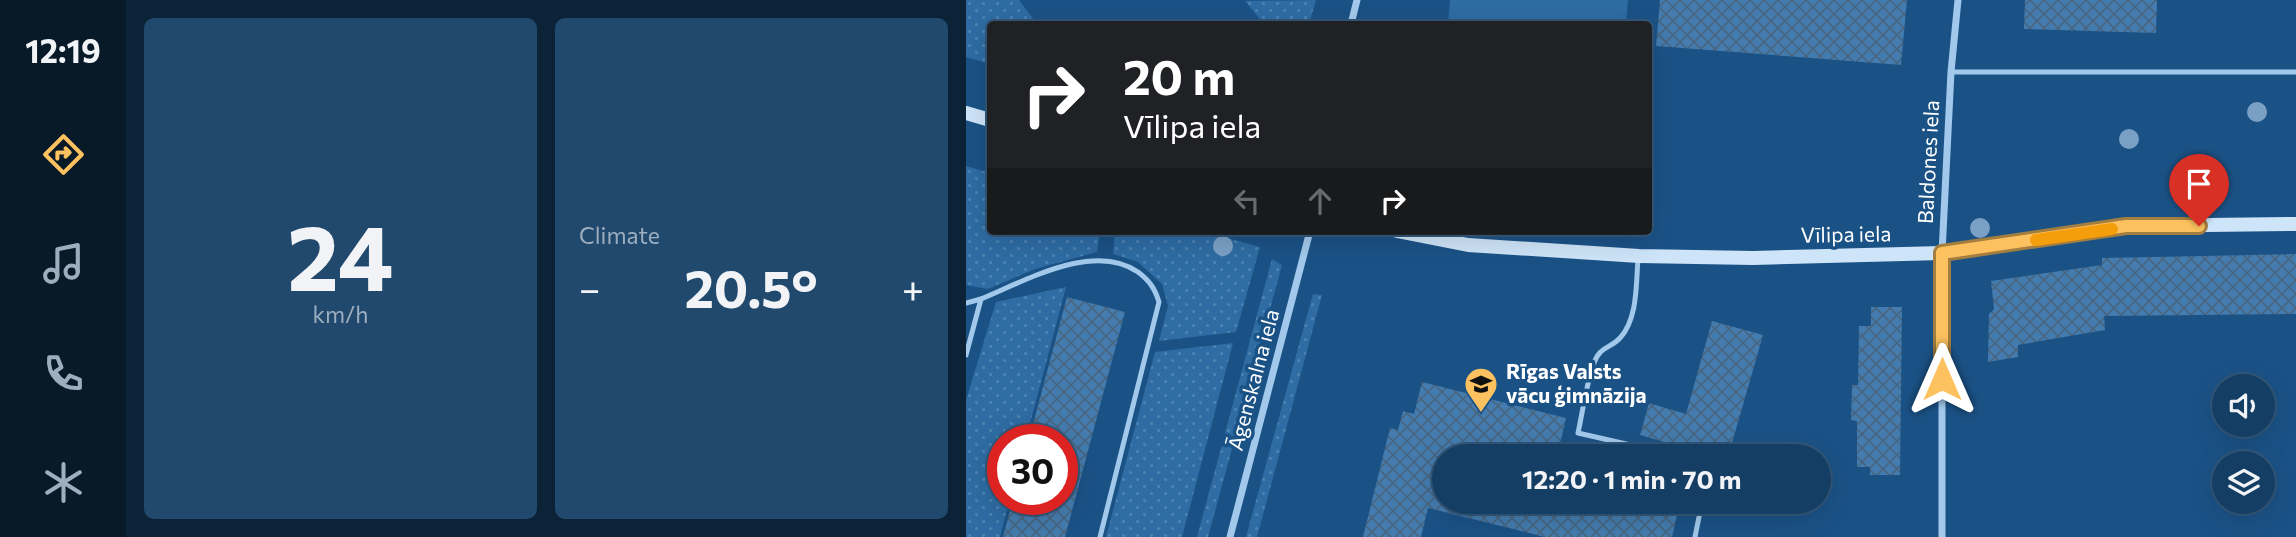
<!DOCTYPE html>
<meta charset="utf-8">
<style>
body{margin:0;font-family:Commissioner,sans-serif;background:#21496d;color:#f1f3f6;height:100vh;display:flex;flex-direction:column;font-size:26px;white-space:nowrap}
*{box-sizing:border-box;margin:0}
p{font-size:23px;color:#9daebf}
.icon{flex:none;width:38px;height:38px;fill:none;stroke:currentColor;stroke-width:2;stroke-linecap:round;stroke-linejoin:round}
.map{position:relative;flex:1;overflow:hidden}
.side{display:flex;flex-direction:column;gap:18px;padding:18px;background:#0b2237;width:840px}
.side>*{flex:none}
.hud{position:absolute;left:21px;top:21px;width:665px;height:214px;border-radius:7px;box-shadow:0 7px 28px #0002,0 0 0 2px #335778;background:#202124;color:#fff;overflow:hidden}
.fabs{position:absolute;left:1246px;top:374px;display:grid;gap:14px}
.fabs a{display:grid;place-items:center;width:63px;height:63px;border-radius:50%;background:#143e64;box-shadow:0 7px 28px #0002,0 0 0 2px #335778;font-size:35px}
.speed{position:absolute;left:21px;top:424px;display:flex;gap:14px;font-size:35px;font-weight:700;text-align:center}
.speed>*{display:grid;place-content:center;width:91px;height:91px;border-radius:50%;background:#143e64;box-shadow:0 7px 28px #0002,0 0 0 2px #335778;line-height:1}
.speed .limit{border:10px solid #d22;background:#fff;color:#111}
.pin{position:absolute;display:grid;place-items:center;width:60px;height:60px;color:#fff;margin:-72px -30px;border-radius:50% 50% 50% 0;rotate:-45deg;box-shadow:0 0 7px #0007}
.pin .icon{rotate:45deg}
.me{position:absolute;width:77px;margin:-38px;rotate:0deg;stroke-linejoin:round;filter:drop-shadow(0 0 5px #0008)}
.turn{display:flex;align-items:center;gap:24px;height:147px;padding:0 21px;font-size:32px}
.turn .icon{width:91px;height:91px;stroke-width:2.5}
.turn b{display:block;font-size:49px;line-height:60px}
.lanes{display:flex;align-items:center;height:66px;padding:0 21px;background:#0003;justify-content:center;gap:35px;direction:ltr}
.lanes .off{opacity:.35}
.big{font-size:52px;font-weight:700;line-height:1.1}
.side .widget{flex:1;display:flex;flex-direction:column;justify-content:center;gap:10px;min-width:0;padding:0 24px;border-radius:10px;background:#21496d}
.side .dial{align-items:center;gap:0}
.dial b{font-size:91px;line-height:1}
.heat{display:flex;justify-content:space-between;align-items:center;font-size:38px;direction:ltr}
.side .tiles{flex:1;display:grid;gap:18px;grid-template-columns:repeat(2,1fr)}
.trip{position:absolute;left:466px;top:444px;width:399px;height:70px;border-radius:35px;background:#143e64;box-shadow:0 7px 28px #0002,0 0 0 2px #335778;font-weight:700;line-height:70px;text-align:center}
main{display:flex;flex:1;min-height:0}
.tabs{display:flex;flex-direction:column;width:126px;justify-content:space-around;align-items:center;background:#081928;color:#9daebf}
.tabs .icon{width:49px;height:49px}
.tabs .on{color:#fdc25f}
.tabs b{font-size:32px;color:#f1f3f6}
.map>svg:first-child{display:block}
.grass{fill:url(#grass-dots)}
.pitch{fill:#2e6ca3}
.building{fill:url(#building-cross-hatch)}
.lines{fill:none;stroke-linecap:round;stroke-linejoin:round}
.lane{stroke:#a2c9eb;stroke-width:5}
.street{stroke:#a2c9eb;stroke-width:7}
.secondary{stroke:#cee4f8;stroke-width:14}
.tree{fill:#7aa1c5}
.route-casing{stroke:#a47e3e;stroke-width:18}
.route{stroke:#fdc25f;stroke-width:12}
.slow{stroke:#f59e0b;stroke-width:12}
.labels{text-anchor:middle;stroke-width:7;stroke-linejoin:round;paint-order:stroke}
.street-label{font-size:21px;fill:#fff;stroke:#1b5286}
.poi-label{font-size:21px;font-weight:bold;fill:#fff;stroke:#1b5286;text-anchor:start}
</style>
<main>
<nav class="tabs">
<b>12:19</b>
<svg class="icon on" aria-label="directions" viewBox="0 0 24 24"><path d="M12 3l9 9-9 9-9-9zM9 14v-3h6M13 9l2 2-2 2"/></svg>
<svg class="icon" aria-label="music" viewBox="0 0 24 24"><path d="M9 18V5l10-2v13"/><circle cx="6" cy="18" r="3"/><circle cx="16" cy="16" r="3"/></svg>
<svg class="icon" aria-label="phone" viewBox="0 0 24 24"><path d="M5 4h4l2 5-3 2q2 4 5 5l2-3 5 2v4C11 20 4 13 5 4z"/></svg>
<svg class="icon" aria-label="climate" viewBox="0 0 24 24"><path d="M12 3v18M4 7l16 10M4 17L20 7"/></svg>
</nav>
<section class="side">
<div class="tiles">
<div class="widget dial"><b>24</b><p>km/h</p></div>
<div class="widget"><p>Climate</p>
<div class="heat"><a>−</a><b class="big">20.5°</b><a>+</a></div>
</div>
</div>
</section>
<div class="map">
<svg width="1330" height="537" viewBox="0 0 1330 537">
<defs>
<pattern id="grass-dots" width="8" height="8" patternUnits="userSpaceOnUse" patternTransform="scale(1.75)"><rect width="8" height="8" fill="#2e6ca3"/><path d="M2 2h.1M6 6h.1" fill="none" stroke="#4d82b1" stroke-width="1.8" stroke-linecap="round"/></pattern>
<pattern id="building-cross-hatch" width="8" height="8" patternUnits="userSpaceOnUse" patternTransform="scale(1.75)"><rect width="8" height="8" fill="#447caf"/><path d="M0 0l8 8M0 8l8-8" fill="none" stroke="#486682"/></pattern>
</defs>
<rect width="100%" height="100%" fill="#1b5286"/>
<g class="grass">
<polygon points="0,0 53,0 71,24 24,24 24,64 0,57"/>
<polygon points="350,0 343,24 298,24 279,1"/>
<polygon points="0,166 24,173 24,231 134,231 131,252 69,269 22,289 0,285"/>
<polygon points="149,231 236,231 294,247 270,332 193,341 202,306 196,284 172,262 147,254"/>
<polygon points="306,259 316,265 242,537 231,537"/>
<polygon points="100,287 60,439 37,439 37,499 44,499 34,537 0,537 0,400 30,302"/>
<polygon points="347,294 356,295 291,537 280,537"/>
<polygon points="267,343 216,537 140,537 189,352"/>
</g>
<polygon class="pitch" points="484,0 662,0 660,24 482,24"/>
<g class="building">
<polygon points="694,0 941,0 935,65 690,46"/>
<polygon points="1059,0 1191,0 1190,33 1058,29"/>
<polygon points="1330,254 1330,314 1138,316 1139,330 1052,345 1052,357 1022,362 1023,314 1028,309 1025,281 1136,265 1136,258"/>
<polygon points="101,297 159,312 99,537 37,537 47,499 96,499 96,439 63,439"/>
<polygon points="905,307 936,307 934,475 904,475 904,467 891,467 891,421 885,420 886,385 892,385 893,326 905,326"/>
<polygon points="746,321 797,335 762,457 750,457 674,435 683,403 720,414"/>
<polygon points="456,382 600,418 591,457 478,457 478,502 714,502 706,537 579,537 462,508 455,537 397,537 424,428 432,430 437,411 448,414"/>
</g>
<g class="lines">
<g class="lane">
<polyline points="985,72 1330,72"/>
<path d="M672 259C670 283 672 319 654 338 644 349 634 346 628 363 620 385 617 410 612 433L669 446 699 457"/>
<polyline points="0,303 15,299"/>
<path d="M0 355 15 299C59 281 128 241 172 272 184 281 189 289 193 302L134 537"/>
<polyline points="729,537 736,502"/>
</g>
<g class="street">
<polyline points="385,24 391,0"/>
<polyline points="264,537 344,231"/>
<polyline points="976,537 976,253 985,72 992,0"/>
</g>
<g class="secondary">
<polyline points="0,113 24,120"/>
<polyline points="431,231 502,245 673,256 787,258 976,253 1160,226 1330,224"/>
</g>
</g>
<g class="tree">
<circle cx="1291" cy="112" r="10"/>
<circle cx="1163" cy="139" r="10"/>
<circle cx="1014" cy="228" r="10"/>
<circle cx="257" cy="246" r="10"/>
</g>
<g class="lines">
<defs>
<polyline id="route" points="976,379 976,253 1160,226 1233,226"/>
</defs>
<use href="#route" class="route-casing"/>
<use href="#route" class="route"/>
<polyline class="slow" points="1070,240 1146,229"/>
</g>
<defs>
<symbol id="school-pin" viewBox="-11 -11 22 30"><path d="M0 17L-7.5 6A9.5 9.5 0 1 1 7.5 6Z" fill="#fdc25f" stroke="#1b5286"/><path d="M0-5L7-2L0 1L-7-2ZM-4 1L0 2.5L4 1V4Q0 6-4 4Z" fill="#111"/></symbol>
</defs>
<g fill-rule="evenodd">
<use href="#school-pin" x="496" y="365" width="38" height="52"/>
</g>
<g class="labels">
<g class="street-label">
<text transform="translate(963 162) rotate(-87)" y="7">Baldones iela</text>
<text transform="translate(880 235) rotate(-1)" y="7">Vīlipa iela</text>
<text transform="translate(288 380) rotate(-75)" y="7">Āgenskalna iela</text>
</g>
<g class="poi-label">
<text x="540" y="379">Rīgas Valsts<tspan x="540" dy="24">vācu ģimnāzija</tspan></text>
</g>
</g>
</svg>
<div class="fabs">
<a><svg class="icon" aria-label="sound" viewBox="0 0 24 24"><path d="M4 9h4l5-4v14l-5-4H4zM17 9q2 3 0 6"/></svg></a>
<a><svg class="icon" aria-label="layers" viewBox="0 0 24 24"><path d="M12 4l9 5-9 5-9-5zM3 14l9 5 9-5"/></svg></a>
</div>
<div class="speed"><div class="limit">30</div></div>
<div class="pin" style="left:1233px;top:226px;background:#d93025"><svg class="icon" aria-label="arrive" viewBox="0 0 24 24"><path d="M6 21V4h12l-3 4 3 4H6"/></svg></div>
<svg class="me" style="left:976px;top:379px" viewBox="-20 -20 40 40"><path d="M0-17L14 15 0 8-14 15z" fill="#fdc25f" stroke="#fff" stroke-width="4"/></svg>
<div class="trip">12:20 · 1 min · 70 m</div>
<div class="hud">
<div class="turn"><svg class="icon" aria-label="right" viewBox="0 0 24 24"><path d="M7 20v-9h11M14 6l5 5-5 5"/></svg><div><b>20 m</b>Vīlipa iela</div></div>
<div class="lanes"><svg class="icon off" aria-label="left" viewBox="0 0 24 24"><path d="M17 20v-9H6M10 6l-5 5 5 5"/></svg><svg class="icon off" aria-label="ahead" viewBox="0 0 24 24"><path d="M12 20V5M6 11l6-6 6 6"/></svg><svg class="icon" aria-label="right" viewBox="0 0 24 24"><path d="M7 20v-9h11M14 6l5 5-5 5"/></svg></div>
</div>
</div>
</main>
